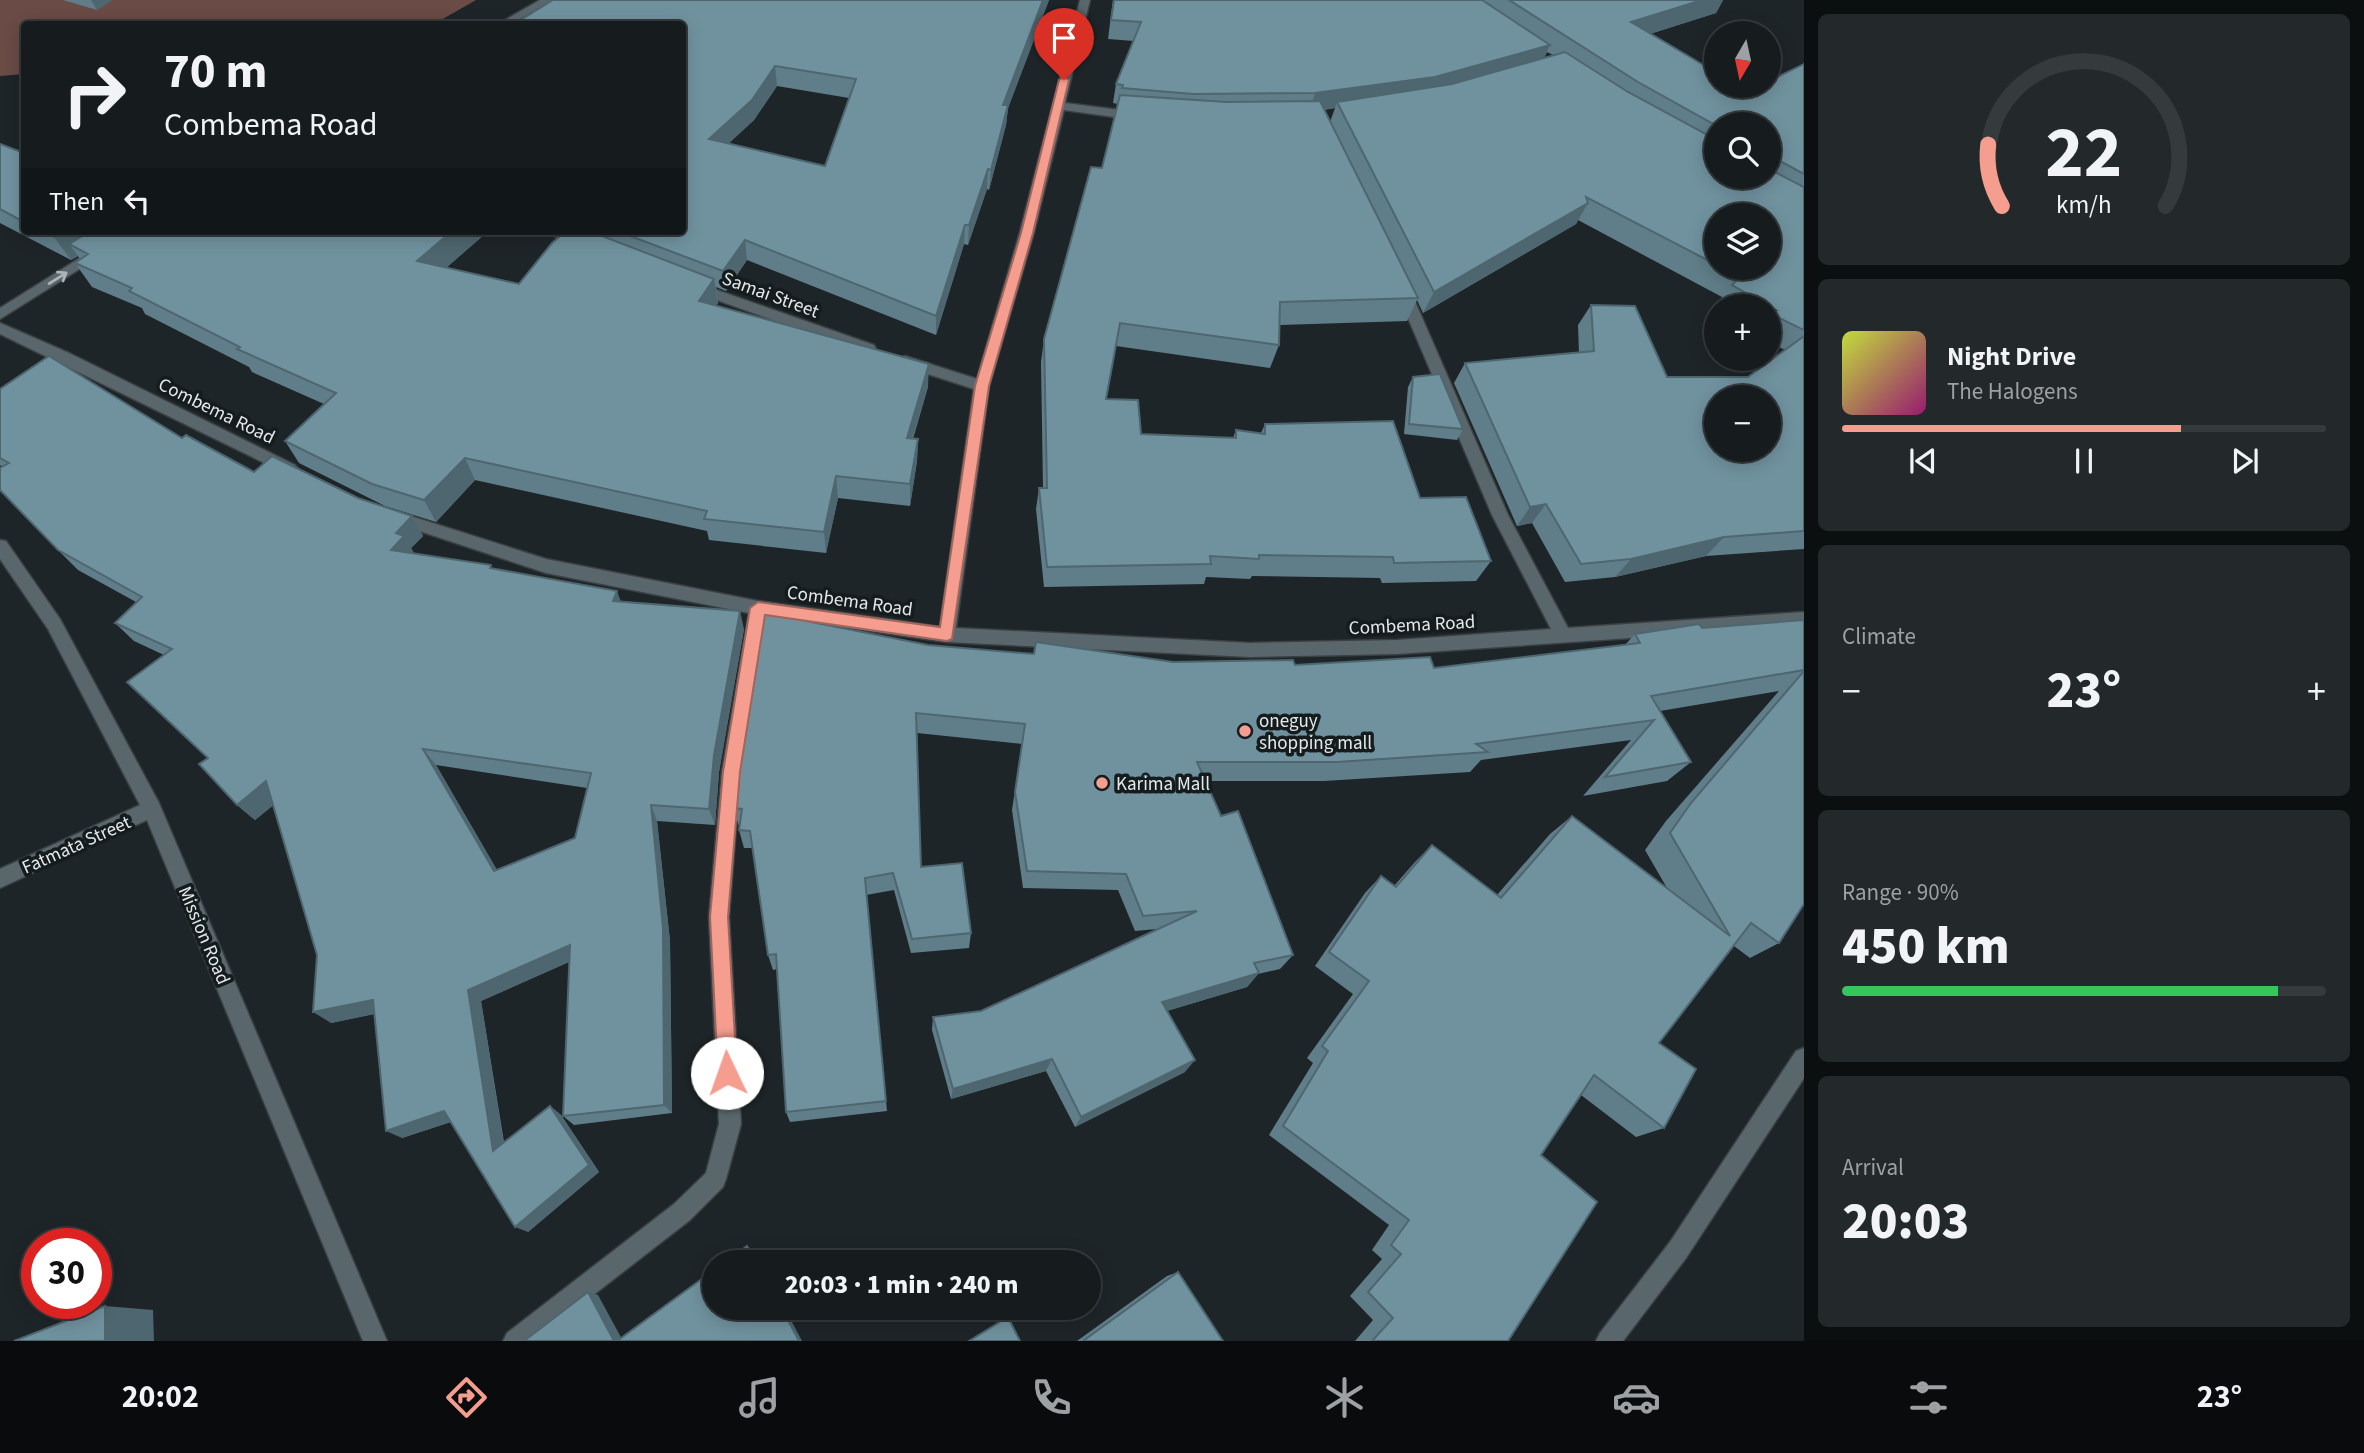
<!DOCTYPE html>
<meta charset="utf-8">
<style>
body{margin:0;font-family:"Source Sans 3",sans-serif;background:#23292b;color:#f1f3f6;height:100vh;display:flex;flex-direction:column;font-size:26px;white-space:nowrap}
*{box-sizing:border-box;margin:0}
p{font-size:23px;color:#9ea1a4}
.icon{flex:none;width:38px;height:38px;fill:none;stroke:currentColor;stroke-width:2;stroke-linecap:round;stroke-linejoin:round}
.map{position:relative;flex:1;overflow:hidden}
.sheet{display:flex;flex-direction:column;gap:14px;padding:14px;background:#0c0f10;width:560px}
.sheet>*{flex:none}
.banner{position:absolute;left:21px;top:21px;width:665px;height:214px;border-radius:7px;box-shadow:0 4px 18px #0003,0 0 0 2px #353a3c;background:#161c1e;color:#f1f3f6;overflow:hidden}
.needle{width:46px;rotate:189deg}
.tools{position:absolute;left:1704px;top:21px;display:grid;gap:14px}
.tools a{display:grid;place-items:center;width:77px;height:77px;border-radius:50%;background:#161c1e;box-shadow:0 4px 18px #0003,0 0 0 2px #353a3c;font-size:35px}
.speed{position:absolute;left:21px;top:1228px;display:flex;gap:14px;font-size:35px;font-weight:700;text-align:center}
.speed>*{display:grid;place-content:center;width:91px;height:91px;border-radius:50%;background:#161c1e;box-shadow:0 4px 18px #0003,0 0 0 2px #353a3c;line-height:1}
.speed .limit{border:10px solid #d22;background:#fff;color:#111}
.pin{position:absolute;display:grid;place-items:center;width:60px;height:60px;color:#fff;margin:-72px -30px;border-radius:50% 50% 50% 0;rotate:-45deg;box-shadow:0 0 7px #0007}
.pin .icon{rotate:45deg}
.me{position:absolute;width:77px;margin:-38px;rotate:357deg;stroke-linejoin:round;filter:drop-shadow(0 0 5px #0008)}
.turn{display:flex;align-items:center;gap:24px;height:147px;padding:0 28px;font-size:32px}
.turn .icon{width:91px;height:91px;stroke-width:2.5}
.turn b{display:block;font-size:49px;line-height:60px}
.then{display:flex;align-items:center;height:66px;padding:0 28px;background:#0003;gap:14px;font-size:26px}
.big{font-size:52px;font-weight:800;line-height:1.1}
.sheet .card{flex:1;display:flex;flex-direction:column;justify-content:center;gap:10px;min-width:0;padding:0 24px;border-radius:10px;background:#23292b}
.sheet .dial{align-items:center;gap:0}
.dial svg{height:182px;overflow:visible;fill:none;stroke:#353a3c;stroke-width:7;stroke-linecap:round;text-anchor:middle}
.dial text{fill:#f1f3f6;stroke:none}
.song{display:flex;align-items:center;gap:21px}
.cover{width:84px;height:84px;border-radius:10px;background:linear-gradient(135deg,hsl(70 70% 55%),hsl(320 70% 35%))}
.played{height:7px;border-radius:4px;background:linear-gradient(90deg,#f59d8f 70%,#353a3c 70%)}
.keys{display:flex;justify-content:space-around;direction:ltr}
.heat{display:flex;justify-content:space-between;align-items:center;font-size:38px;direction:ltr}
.charge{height:10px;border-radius:5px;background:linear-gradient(90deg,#34c759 90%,#353a3c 0)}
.trip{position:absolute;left:702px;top:1250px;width:399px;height:70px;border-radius:35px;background:#161c1e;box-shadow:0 4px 18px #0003,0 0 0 2px #353a3c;font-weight:800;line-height:70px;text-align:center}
.dock{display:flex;height:112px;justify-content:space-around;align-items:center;background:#090b0c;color:#9ea1a4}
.dock .icon{width:49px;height:49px}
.dock .active{color:#f59d8f}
.dock b{font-size:32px;color:#f1f3f6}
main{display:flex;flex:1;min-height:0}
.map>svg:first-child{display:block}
.forest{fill:#6a4b46}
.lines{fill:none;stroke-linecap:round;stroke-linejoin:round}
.minor-casing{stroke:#3a4043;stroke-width:3}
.minor{fill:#59676c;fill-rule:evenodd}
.wall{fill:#607e89;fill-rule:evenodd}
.shaded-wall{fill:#4e666f}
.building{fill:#70929f;stroke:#4e666f;stroke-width:2;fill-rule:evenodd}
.oneway{stroke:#acb4b8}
.route{fill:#f59d8f;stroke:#9f665d;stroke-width:2}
.poi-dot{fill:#f59d8f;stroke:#151c1e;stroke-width:2.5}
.labels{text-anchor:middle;stroke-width:7;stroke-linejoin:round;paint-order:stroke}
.street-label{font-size:19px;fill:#e3e8ea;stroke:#151c1e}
.poi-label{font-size:19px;fill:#e3e8ea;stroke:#151c1e;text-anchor:start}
</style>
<main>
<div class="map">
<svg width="1804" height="1341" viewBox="0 0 1804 1341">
<rect width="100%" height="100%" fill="#1e2528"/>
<polygon class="forest" points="0,0 476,0 434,24 24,24 24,74 0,76"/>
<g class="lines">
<defs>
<g id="minor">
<polygon points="540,0 553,0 511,24 498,24"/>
<polygon points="1080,0 1090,0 1065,103 1136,112 1142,116 1136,120 1064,110 1034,232 989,386 956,628 1250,643 1397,640 1551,629 1492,515 1396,290 1403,285 1410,290 1508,515 1568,628 1804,612 1804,626 1397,654 1250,657 947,642 765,616 740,772 729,917 741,1124 726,1179 723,1187 690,1220 534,1341 503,1341 507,1333 674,1204 706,1173 719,1124 709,917 722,772 749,613 546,573 389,521 387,517 395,511 546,559 758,601 940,627 974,389 900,365 898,361 905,356 977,379 1020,232"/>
<polygon points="123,231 140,231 0,319 0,308"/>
<polygon points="543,231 562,231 590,244 588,247 578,247"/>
<polygon points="694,282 874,345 876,349 869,354 864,353 689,290 687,287"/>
<polygon points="0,323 69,353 295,465 298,469 295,473 285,473 0,334"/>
<polygon points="0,540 6,541 60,619 159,803 387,1341 363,1341 147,820 0,888 0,869 140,805 48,629 0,559"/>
<polygon points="1804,1048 1804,1078 1686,1258 1623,1341 1596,1341 1600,1333 1670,1242 1796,1051"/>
</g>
</defs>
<use href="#minor" class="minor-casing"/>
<use href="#minor" class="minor"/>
</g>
<g class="wall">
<polygon points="63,0 112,0 97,10"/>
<path d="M551 0H1049L1008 108 1006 125 989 190 987 189 968 245 964 244 936 335 747 260 726 291 716 287 718 303 716 306 928 387 913 439H918L917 461 910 506 838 498 826 553 709 540 707 531 475 480 436 522 385 506 299 463 285 441 324 404 252 372 249 367 145 314 142 308 92 287 75 263 80 259 78 256 71 260 0 223V144L24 153V231H484L485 234 446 268 519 284 566 231H682ZM777 86 849 98 825 166 729 143 754 120Z"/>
<path d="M1113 0H1723L1716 13 1650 34 1748 91 1804 64V549L1706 556 1615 577 1565 582 1532 523 1517 526 1454 383 1465 363 1579 353 1578 325 1591 305 1667 377H1748L1785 350 1769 342V306H1717L1716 305 1722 297 1578 220 1576 224 1423 313 1417 300 1407 321 1280 325 1279 345 1270 368 1116 346 1106 399 1141 434 1233 438 1236 430 1261 433 1265 424 1420 498 1491 561 1476 581 1382 583 1380 578 1252 576 1250 579 1206 577 1204 584 1044 587 1036 509 1039 488H1043L1041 362 1044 339 1102 168 1118 104 1113 103 1116 84 1134 41 1108 39ZM1547 52 1553 55 1544 58ZM1335 108 1330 122 1324 110ZM1717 124H1769V177H1717ZM1717 215 1769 268H1717Z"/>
<polygon points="1413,377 1463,429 1457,440 1404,434 1408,387"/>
<path d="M0 389 182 438 254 472 358 498 412 516 423 536 411 548 414 554 493 569 621 602 744 629 719 772 715 825 657 821 670 941 672 1113 574 1125 563 1116 569 962 481 1001 504 1142 550 1106 561 1115 599 1172 528 1232 451 1122 402 1138 374 1014 331 1023 317 955 273 805 255 820 237 805 208 758 164 655 134 641 115 623 136 602 78 570 58 550 3 467 0 465ZM436 765 587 788 575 838 497 870Z"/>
<polygon points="1804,620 1804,904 1779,943 1750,958 1734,946 1659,1043 1664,1128 1636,1137 1581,1095 1541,1155 1508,1341 1355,1341 1373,1320 1350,1296 1382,1259 1372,1250 1389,1225 1269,1135 1313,1063 1307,1058 1353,994 1315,966 1365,893 1381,876 1394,886 1415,862 1432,845 1497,895 1550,834 1572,816 1667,888 1645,850 1666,821 1779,691 1660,711 1691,762 1667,781 1583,796 1631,740 1481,760 1470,772 1324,781 1205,781 1221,816 1293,955 1280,969 1258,974 1247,987 1167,1011 1185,1072 1075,1127 1046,1071 951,1099 932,1030 933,1017 981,1011 1157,929 1135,931 1118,890 1023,888 1012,810 1022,744 917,733 921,867 971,933 969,948 911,953 894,890 866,895 887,1111 790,1122 786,1112 777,969 773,970 768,955 752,848 744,848 739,830 739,826 733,808 928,645 1034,654 1036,642 1173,662 1434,668 1625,645 1635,634"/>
<polygon points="1178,1272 1223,1341 1077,1341 1167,1276"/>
</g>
<g class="shaded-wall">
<polygon points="91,0 112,0 97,10"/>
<polygon points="1043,0 1049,0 1008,108 1006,125 989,190 991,170 1003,105"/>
<polygon points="1702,0 1723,0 1716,13 1620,43 1631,22"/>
<polygon points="1550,45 1541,64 1427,96 1337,102 1335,108 1309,112 1315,93"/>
<polygon points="775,66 777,86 754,120 712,159 709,139"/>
<polygon points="988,169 987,189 968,245 969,225"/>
<polygon points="1588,203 1576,224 1423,313 1434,292"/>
<polygon points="965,225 964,244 936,335 936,316"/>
<polygon points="63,231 118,231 69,244 78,256 71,260 54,237"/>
<polygon points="452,231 484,231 485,234 427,284 417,261"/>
<polygon points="745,240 747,260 726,291 723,271"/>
<polygon points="714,279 718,303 703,324 699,301"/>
<polygon points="929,364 928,387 906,460 907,438"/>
<polygon points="918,439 917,461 910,506 910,484"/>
<polygon points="465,458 475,480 436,522 424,500"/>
<polygon points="836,476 838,498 826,553 824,532"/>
<polygon points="1546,504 1532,523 1517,526 1530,507"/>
<polygon points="412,516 423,536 411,548 416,556 391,550 396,533"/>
<polygon points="1724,537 1706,556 1615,577 1631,559"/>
<polygon points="617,591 624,610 613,601"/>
<polygon points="740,611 744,629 719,772 715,825 709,809 714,755"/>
<polygon points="423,749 436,765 506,886 494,871"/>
<polygon points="266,781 284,797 255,820 237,805"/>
<polygon points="651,805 657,821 670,941 672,1113 664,1105"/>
<polygon points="570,945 580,957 481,1001 506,1158 493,1151 468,990"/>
<polygon points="1259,973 1247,987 1153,1015 1162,1002"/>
<polygon points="373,1000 389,1011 331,1023 313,1012"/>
<polygon points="1052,1059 1046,1071 951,1099 953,1089"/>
<polygon points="1195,1060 1185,1072 1075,1127 1081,1117"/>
<polygon points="550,1106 561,1115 599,1172 528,1232 515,1227"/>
<polygon points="444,1111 458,1119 402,1138 386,1131"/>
<polygon points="747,1246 752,1250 759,1262 756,1262"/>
<polygon points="588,1292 598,1295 623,1341 614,1341"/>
<polygon points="105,1306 153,1310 154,1341 105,1341"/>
<polygon points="781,1307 784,1307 802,1341 799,1341"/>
</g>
<g class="building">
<path d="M553 0H1043L1003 105H1008L991 170 988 169 969 225H965L936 316 745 240 723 271 617 231H682V24H514ZM775 66 856 79 825 166 709 139 752 100Z"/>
<polygon points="1114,0 1482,0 1550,45 1435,77 1315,93 1193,94 1122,88 1123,85 1116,84 1141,22 1111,20"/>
<polygon points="1509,0 1702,0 1631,22 1717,73 1717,86 1739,86 1748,91 1759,86 1769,86 1769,81 1804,64 1804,174 1769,155 1769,124 1717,124 1717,126 1638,82"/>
<polygon points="1565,52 1628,92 1717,140 1717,177 1769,177 1769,169 1804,187 1804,330 1769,313 1769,310 1776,310 1732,285 1740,277 1722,268 1769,268 1769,215 1717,215 1717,265 1586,197 1588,203 1434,292 1337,102 1452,84"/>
<polygon points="1120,95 1226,102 1320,101 1418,298 1280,302 1279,345 1120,323 1106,399 1138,400 1141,434 1236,438 1236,430 1265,434 1265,424 1393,421 1420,498 1466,497 1491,561 1394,563 1393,557 1259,555 1259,559 1210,556 1211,564 1047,567 1039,488 1047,488 1044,339 1091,167 1102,168"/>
<polygon points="0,144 24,153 24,222 0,209"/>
<polygon points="43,231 63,231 54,237"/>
<polygon points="91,231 452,231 417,261 519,284 552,243 566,231 589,231 714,279 699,301 929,364 907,438 918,439 910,484 836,476 824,532 704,519 707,511 465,458 424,500 372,484 285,441 336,393 237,349 240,347 129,291 132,288 75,263 88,254 69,244"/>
<path d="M1591 305 1635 306 1667 377H1748L1804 336V531L1724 537 1631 559 1581 564 1546 504 1530 507 1465 363 1594 351ZM1717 397H1769V450H1717Z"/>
<path d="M49 356 182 438 186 435 254 472 272 456 358 498 412 516 396 533 404 536 391 550 491 565 490 568 617 591 613 601 740 611 714 755 709 809 651 805 663 928 664 1105 563 1116 570 945 468 990 493 1151 550 1106 589 1165 515 1227 444 1111 386 1131 373 1000 313 1012 317 955 266 781 237 805 199 764 208 758 127 682 172 649 115 623 142 597 58 550 0 490V468L9 463 0 458V389ZM423 749 591 773 575 838 494 871Z"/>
<polygon points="1440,374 1463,429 1409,424 1413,377"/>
<polygon points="761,612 928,645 1034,654 1036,642 1173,662 1293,660 1295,665 1430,657 1434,668 1640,643 1635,634 1699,624 1702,628 1804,620 1804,670 1651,696 1691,762 1605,777 1654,720 1476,744 1488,752 1337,762 1197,762 1221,816 1238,811 1293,955 1254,963 1259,973 1162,1002 1195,1060 1081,1117 1052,1059 953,1089 933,1017 981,1011 1197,911 1143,916 1126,874 1027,871 1015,792 1025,724 916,713 921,867 962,863 971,933 912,939 893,873 865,878 886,1101 786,1112 776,954 768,955 750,831 739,830 742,809 733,808 738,753"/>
<polygon points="1804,671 1804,904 1779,943 1751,923 1659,1043 1696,1069 1664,1128 1594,1075 1541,1155 1597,1202 1508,1341 1372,1341 1393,1318 1368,1292 1401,1254 1391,1245 1409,1220 1283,1126 1328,1051 1322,1046 1369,981 1329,952 1381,876 1396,887 1432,845 1501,898 1572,816 1730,936 1670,833 1691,803"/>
<polygon points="747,1246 756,1262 726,1262"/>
<polygon points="714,1270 714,1307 781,1307 799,1341 617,1341"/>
<polygon points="1178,1272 1223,1341 1083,1341"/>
<polygon points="588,1292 614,1341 524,1341"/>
<polygon points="105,1306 105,1341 14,1341"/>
<polygon points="1008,1317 1020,1341 969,1341"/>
</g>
<defs><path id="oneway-shaft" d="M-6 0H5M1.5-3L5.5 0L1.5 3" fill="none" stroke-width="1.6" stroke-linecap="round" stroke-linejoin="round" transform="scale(1.75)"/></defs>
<use class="oneway" href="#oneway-shaft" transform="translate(58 278) rotate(-32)"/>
<polygon class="route" points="1064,77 1069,80 1033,233 989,386 952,639 947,641 765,615 740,772 728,917 737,1073 734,1079 727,1082 721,1079 718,1073 710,917 723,772 750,608 758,602 940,627 975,386 1021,233 1059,80"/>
<g class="poi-dot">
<circle cx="1245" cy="731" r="7"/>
<circle cx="1102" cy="783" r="7"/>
</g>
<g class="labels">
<g class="street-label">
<text transform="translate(771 294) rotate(20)" y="7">Samai Street</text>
<text transform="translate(217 410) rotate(26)" y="7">Combema Road</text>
<text transform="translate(850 600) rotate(8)" y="7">Combema Road</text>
<text transform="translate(1412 624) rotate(-3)" y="7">Combema Road</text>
<text transform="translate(76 844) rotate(-24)" y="7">Fatmata Street</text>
<text transform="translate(205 935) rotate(67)" y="7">Mission Road</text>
</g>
<g class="poi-label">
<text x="1259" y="727">oneguy<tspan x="1259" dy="22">shopping mall</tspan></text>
<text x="1116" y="790">Karima Mall</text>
</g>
</g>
</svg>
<div class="tools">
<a><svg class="needle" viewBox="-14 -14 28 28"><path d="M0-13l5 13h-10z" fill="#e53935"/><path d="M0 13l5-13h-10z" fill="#9ea1a4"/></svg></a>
<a><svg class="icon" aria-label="search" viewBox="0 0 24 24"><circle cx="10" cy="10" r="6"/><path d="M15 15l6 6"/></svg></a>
<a><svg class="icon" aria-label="layers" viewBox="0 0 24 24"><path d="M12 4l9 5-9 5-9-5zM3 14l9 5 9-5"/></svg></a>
<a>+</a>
<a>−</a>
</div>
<div class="speed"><div class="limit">30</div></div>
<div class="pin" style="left:1064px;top:80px;background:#d93025"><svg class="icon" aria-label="arrive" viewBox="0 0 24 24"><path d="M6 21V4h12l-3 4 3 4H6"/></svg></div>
<svg class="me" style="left:727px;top:1073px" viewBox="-20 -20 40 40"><circle r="19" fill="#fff"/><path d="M0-13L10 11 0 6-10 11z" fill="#f59d8f"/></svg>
<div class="trip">20:03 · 1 min · 240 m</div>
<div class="banner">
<div class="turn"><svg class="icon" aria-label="right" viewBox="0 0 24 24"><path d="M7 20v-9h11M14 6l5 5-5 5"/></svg><div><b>70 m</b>Combema Road</div></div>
<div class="then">Then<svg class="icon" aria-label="left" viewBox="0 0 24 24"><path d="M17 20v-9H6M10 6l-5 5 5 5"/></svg></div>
</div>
</div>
<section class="sheet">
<div class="card dial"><svg viewBox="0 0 100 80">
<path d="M14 69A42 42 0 1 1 86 69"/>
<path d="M14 69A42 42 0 0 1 8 42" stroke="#f59d8f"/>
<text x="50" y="56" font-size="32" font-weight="700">22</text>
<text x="50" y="72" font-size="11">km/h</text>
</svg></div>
<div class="card">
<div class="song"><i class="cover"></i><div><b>Night Drive</b><p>The Halogens</p></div></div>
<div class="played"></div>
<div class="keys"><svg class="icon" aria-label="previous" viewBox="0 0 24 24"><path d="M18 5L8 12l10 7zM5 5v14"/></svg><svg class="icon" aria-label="pause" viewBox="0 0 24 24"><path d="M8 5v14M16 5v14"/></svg><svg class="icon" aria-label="next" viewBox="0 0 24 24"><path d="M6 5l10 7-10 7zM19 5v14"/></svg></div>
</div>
<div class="card"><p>Climate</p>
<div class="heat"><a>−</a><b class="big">23°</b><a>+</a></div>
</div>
<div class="card"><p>Range · 90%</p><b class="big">450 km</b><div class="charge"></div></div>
<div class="card"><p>Arrival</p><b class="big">20:03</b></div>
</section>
</main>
<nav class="dock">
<b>20:02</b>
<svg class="icon active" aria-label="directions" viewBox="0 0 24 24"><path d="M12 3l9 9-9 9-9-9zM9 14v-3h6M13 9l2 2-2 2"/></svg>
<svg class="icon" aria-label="music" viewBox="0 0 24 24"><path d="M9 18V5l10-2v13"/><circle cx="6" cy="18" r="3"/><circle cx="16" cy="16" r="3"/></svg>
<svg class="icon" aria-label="phone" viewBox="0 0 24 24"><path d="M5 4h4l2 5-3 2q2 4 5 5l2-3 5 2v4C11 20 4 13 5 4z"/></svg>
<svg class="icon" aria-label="climate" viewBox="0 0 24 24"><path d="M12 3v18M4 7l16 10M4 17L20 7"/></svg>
<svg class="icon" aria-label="car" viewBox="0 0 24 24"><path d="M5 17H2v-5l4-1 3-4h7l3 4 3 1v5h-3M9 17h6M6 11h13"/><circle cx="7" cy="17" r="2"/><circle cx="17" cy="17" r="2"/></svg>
<svg class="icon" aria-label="filters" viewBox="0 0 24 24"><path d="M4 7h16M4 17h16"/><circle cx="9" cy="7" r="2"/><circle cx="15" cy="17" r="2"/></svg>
<b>23°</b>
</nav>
